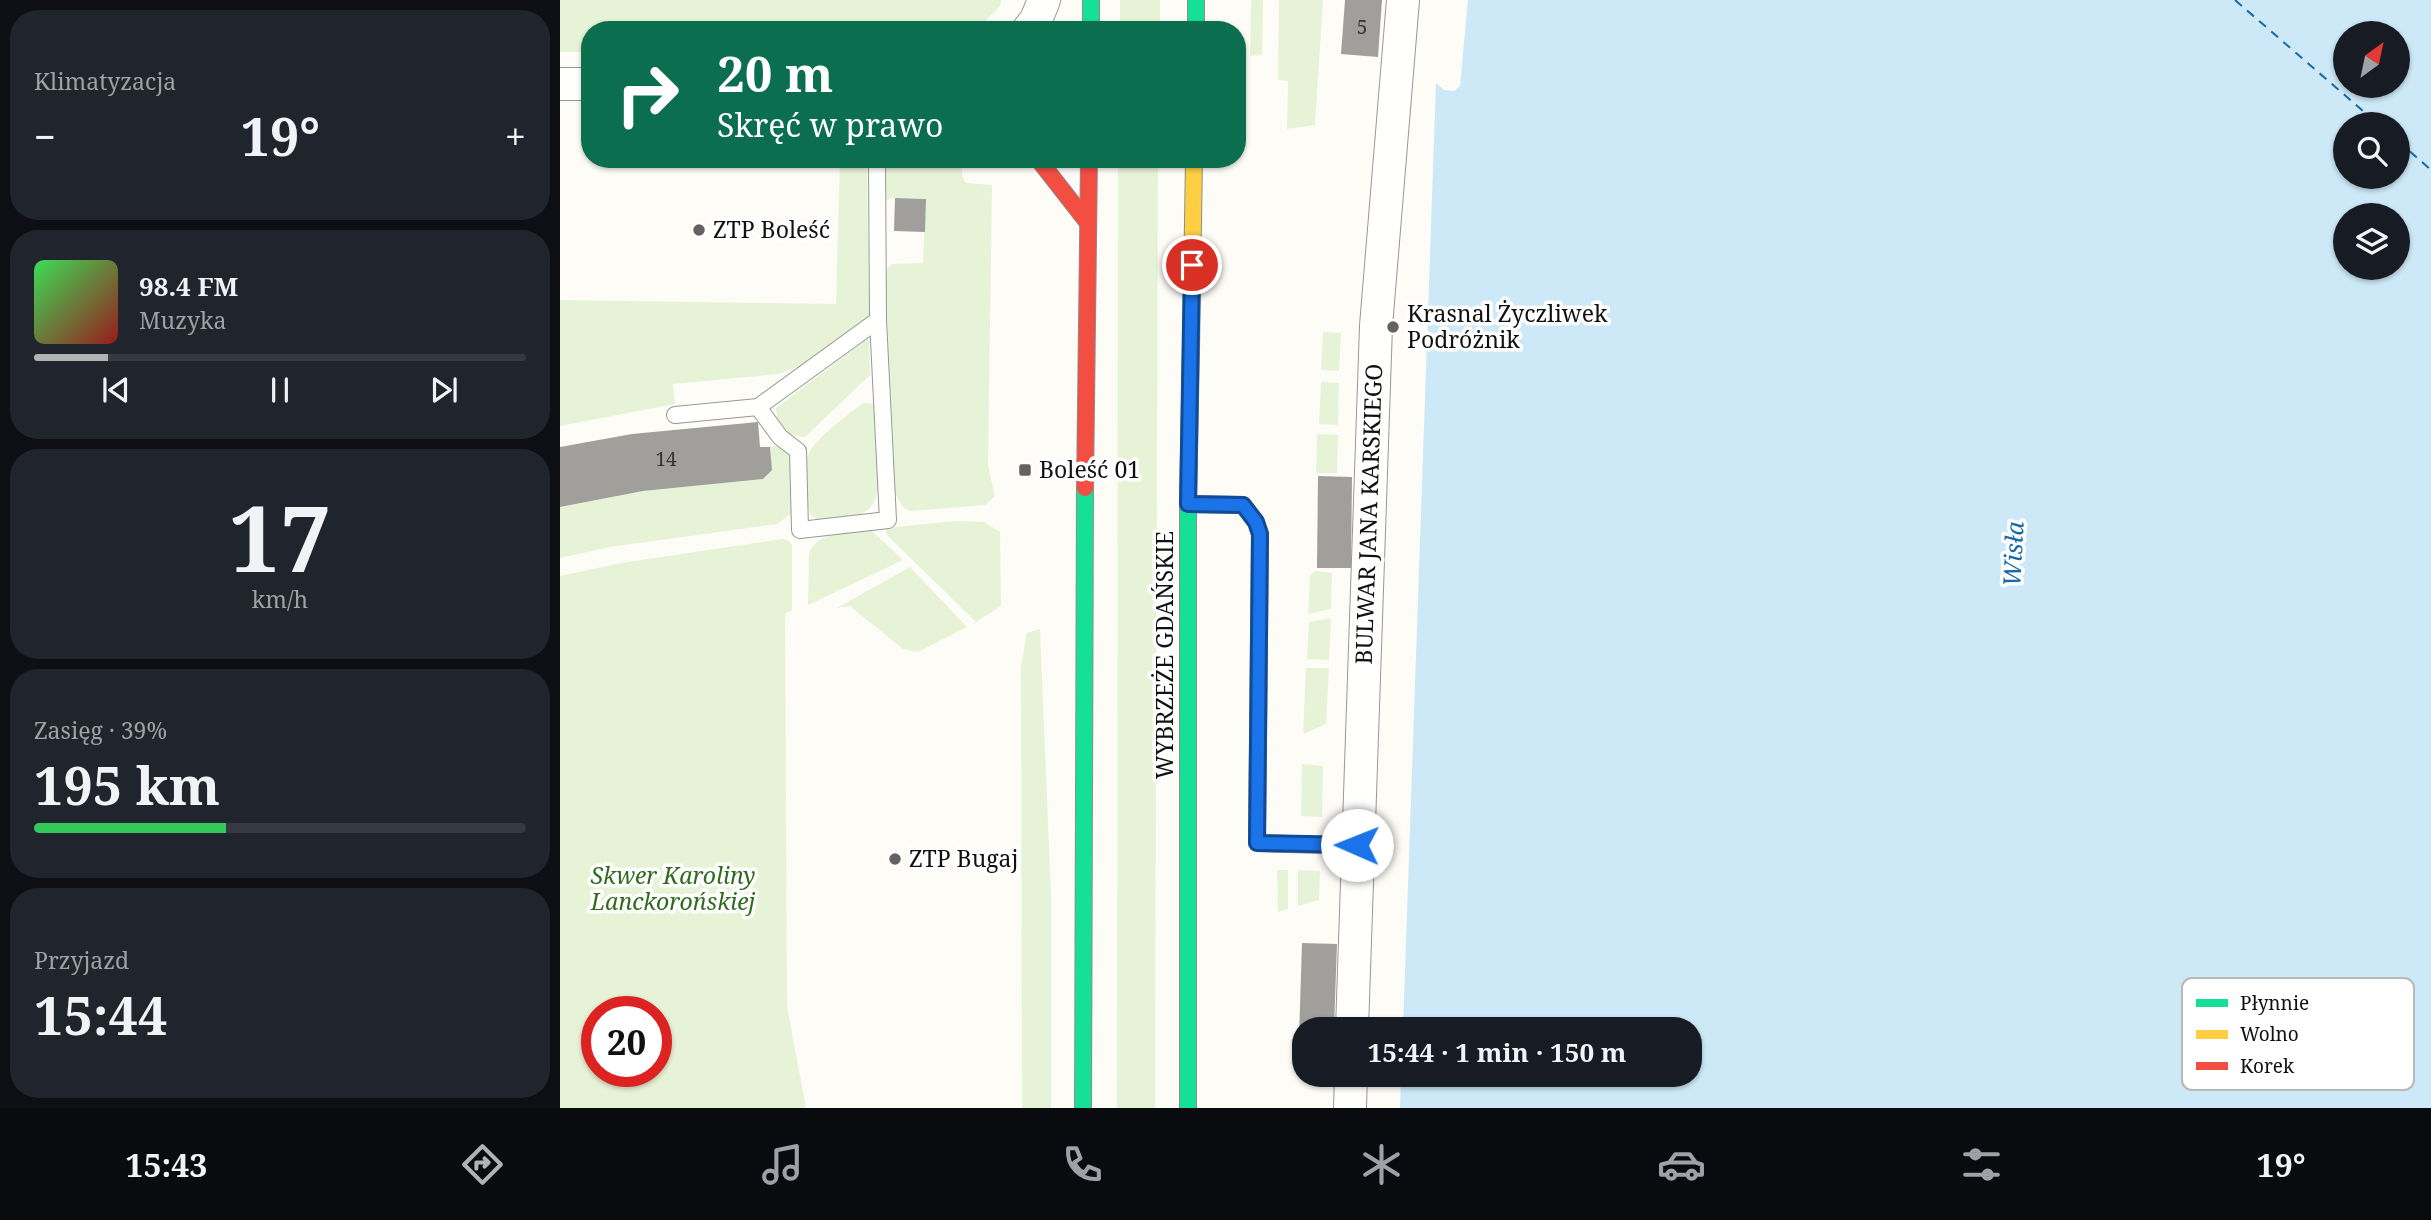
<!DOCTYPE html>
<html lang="pl">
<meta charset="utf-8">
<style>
body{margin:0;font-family:"Noto Serif",serif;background:#20242c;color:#f1f3f6;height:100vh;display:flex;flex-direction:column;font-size:26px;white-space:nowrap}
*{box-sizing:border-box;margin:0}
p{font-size:23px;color:#9ea1a6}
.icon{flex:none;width:38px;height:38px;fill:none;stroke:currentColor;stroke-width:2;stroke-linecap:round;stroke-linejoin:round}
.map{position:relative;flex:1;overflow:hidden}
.drawer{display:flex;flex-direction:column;gap:10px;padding:10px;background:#0d0f14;width:560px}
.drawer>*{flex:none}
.guide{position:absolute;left:21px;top:21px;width:665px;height:147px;border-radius:28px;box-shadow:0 2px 5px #0004;background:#0b6e4f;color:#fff;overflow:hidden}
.needle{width:46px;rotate:33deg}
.buttons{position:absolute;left:1773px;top:21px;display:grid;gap:14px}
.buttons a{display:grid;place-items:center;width:77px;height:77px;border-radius:50%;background:#171b24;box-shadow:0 2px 5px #0004;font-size:35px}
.speed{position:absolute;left:21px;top:996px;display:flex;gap:14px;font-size:35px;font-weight:700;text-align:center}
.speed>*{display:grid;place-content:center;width:91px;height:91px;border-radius:50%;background:#171b24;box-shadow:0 2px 5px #0004;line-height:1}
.speed .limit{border:10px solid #d22;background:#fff;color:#111}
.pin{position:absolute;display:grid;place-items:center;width:60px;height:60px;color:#fff;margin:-30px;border:4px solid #fff;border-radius:50%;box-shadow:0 2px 7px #0007}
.me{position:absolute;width:77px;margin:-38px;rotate:271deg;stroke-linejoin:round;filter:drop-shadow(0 0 5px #0008)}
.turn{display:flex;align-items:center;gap:24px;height:147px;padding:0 21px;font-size:32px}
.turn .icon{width:91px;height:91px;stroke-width:2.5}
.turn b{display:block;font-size:49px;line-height:60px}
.big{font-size:52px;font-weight:700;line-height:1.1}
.drawer .widget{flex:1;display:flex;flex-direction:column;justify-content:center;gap:10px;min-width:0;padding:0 24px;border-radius:28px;background:#20242c}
.drawer .dial{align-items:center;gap:0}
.dial b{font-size:91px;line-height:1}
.song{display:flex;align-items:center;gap:21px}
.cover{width:84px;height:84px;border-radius:10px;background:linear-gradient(135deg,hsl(130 70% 55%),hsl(0 70% 35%))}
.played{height:7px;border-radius:4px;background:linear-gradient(90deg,#b2b2b3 15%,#363941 15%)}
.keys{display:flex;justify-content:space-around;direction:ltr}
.heat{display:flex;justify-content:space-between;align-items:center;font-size:38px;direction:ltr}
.charge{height:10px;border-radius:5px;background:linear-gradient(90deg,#34c759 39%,#363941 0)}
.trip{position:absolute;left:732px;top:1017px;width:410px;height:70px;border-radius:28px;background:#171b24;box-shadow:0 2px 5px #0004;font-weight:700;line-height:70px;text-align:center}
.tabs{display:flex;height:112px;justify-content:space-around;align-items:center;background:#090b0e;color:#9ea1a6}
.tabs .icon{width:49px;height:49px}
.tabs .selected{color:#b2b2b3}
.tabs b{font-size:32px;color:#f1f3f6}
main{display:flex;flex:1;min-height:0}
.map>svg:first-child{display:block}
.green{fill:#e7f3d7;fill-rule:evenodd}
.water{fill:#cde8f7;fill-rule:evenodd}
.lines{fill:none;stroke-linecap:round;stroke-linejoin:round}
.ferry{stroke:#1768a6;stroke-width:2;stroke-dasharray:9 7;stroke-linecap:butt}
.building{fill:#a19f9c}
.lane-casing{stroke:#979795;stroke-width:18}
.street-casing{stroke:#979795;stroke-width:34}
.fast-casing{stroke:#8e8d8b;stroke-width:18}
.slow-casing{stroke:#8e8d8b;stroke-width:18}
.jam-casing{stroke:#8e8d8b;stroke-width:18}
.lane{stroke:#fffffe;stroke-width:16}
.street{stroke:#fffffe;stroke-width:32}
.fast{stroke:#16e098;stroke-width:16}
.slow{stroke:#ffcf43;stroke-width:16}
.jam{stroke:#f24e42;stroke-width:16}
.route-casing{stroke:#114b97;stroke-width:18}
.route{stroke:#1a73e8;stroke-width:12}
.poi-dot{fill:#646362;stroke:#fff;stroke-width:2.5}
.labels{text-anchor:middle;stroke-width:7;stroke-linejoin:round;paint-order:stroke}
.number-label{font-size:19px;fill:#353434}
.poi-label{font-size:23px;fill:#111;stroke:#fff;text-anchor:start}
.street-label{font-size:23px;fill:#111;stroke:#fff}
.park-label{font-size:23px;font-style:italic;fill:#2f6b1f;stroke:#fff}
.water-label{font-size:24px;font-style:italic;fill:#1768a6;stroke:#fff}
.key{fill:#fff;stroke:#b8b8b8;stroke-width:2}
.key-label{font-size:19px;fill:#111}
</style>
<main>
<section class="drawer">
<div class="widget"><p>Klimatyzacja</p>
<div class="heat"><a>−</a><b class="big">19°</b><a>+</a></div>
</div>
<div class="widget">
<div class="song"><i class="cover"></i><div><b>98.4 FM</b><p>Muzyka</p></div></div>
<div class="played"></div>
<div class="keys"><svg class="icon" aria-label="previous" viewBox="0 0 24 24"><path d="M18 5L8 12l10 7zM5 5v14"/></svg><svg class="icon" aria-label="pause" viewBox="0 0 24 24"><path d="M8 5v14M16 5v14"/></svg><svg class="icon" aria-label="next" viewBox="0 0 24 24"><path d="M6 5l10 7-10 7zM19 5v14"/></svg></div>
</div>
<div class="widget dial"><b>17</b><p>km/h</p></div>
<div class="widget"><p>Zasięg · 39%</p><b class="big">195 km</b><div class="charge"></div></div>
<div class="widget"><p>Przyjazd</p><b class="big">15:44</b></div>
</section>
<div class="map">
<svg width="1871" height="1108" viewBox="0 0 1871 1108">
<rect width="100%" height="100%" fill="#fdfcf7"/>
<g class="green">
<polygon points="0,0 441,0 440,6 416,30 30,30 30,52 0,52"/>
<rect x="560" y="0" width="40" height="30"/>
<polygon points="691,0 703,0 702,55 690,56"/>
<polygon points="719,0 763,0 755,125 727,129 728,81 718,80"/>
<polygon points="280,159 307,159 309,317 244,364 219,374 113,384 115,404 0,426 0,300 276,304"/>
<path d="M325 159H402V176L406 183 432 185 428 466 435 496 425 505 351 511C341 508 339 501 335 492L325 272 331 264 363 263 366 199 335 198 325 200Z"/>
<polygon points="558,159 598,159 595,1108 557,1108"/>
<polygon points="763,332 781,333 779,371 761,370"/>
<polygon points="309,338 310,375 245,437 231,435 217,419 216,408"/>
<polygon points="761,382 779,383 778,425 759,424"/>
<path d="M303 403 315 404 318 488C314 522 285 516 257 519L251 515 248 509C247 494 243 474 247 458 252 440 288 415 303 403Z"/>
<polygon points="757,434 778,435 777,473 756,473"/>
<polygon points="220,445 231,454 232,513 217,524 50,547 0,558 0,507 83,491 203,479 212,470 210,447"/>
<polygon points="396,521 424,522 440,532 441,606 416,622 327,535 325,528"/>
<path d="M311 530 343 560 248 605 249 554C257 530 290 533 311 530Z"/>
<path d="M223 539 229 541 232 545V610L225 614 227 1006 246 1108H0V576L61 563ZM37 1012H96V1071H37Z"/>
<polygon points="350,567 407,627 358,652 343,649 290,606 277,608"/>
<polygon points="755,571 772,573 771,609 748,614 750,576"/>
<polygon points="771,618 769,660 747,659 749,622"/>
<polygon points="480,629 491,895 491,1108 462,1108 461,666 467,633"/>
<polygon points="746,668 769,668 766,724 743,734"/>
<polygon points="742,764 763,766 762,817 741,816"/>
<polygon points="717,870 728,870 728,909 718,912"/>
<polygon points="738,870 760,871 759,900 738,906"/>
</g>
<path class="water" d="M908 0H1871V1108H840L841 1075 1129 1074V1029H843L876 83 884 90 894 91 900 86ZM1785 33H1838V86H1785ZM1785 124H1838V177H1785ZM1785 215H1838V268H1785Z"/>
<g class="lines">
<g class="ferry">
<polyline points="1675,0 1818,124"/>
<polyline points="1838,141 1871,170"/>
</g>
</g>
<g class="building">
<polygon points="785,0 822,0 818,57 781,54"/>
<polygon points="335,198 366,199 365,232 334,231"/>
<polygon points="198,422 200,447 210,447 212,470 203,479 83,491 0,507 0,447 72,434"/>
<polygon points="758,476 792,477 791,568 757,568"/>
<polygon points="742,943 777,944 774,1029 744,1029 744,1038 739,1038"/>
</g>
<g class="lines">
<defs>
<g id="lane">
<polyline points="198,407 220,437 238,451 240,530 328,520 318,320"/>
<polyline points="115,415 198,407 318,320 317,159"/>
<polyline points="628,504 683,505 696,522 700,534 697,843 797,846"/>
</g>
<g id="street">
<polyline points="468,30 476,20 484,0"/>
<polyline points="0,84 30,84"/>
<polyline points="792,1029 816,326 843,0"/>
<polyline points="790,1108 791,1074"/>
</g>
<g id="fast">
<polyline points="531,0 531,30"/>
<polyline points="636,0 636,30"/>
<polyline points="523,1108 525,488"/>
<polyline points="628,1108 628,504 631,348"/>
</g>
<polyline id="slow" points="631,348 634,159"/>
<g id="jam">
<polyline points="478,159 528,223"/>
<polyline points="525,488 529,159"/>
</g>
</defs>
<use href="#lane" class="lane-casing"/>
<use href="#street" class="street-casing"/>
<use href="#fast" class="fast-casing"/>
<use href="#slow" class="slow-casing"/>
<use href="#jam" class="jam-casing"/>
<use href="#lane" class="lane"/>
<use href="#street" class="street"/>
<use href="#fast" class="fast"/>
<use href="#slow" class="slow"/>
<use href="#jam" class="jam"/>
</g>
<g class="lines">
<defs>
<polyline id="route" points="632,265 628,504 683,505 696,522 700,534 697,843 797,845"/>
</defs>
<use href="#route" class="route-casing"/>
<use href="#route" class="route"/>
</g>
<g class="poi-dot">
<circle cx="139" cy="230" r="7"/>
<circle cx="833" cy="327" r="7"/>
<rect x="458" y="463" width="14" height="14" rx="3.5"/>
<circle cx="335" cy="859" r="7"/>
</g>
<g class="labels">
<g class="number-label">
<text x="802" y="34">5</text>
<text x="106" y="466">14</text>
</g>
<g class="poi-label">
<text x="153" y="238">ZTP Boleść</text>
<text x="847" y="322">Krasnal Życzliwek<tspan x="847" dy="26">Podróżnik</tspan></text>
<text x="479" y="478">Boleść 01</text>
<text x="349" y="867">ZTP Bugaj</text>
</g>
<g class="street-label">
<text transform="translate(809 514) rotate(-88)" y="8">BULWAR JANA KARSKIEGO</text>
<text transform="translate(605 655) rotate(-90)" y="8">WYBRZEŻE GDAŃSKIE</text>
</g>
<g class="park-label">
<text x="113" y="884">Skwer Karoliny<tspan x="113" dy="26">Lanckorońskiej</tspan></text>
</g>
<g class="water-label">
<text transform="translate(1454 554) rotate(-87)" y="8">Wisła</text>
</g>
</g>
<rect x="1622" y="978" width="232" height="112" rx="10" class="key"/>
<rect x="1636" y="999" width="32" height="8" fill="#16e098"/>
<rect x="1636" y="1030" width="32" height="9" fill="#ffcf43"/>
<rect x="1636" y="1062" width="32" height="8" fill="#f24e42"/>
<g class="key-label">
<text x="1680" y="1010">Płynnie</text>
<text x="1680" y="1041">Wolno</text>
<text x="1680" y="1073">Korek</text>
</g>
</svg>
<div class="buttons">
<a><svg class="needle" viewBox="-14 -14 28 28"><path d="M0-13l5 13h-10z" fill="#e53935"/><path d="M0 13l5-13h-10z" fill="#9ea1a6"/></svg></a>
<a><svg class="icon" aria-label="search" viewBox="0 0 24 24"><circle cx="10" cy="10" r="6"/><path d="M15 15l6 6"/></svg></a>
<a><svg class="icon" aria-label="layers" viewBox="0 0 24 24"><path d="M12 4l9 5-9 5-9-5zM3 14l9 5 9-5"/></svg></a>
</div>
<div class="speed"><div class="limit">20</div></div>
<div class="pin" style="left:632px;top:265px;background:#d93025"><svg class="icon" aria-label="arrive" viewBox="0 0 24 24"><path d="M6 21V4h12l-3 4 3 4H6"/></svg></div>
<svg class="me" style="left:797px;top:845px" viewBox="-20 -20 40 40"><circle r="19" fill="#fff"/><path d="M0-13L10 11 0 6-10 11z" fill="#1a73e8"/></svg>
<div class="trip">15:44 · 1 min · 150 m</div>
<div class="guide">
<div class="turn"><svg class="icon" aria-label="right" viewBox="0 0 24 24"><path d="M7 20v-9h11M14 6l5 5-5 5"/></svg><div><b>20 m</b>Skręć w prawo</div></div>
</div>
</div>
</main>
<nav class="tabs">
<b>15:43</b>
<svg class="icon selected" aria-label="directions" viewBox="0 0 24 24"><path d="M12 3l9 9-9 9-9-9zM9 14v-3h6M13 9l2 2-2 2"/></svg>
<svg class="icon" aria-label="music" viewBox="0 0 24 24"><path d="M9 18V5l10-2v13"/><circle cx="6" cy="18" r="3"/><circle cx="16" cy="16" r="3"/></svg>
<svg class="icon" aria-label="phone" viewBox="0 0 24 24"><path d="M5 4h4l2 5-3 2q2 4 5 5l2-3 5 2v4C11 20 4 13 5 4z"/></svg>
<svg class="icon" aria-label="climate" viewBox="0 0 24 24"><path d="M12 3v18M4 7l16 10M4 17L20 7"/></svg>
<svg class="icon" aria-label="car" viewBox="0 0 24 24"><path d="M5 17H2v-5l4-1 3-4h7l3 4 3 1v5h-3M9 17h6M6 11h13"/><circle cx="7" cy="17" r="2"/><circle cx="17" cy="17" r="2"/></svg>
<svg class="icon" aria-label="filters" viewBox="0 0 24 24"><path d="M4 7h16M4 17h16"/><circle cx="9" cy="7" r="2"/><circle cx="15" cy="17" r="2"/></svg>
<b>19°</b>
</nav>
